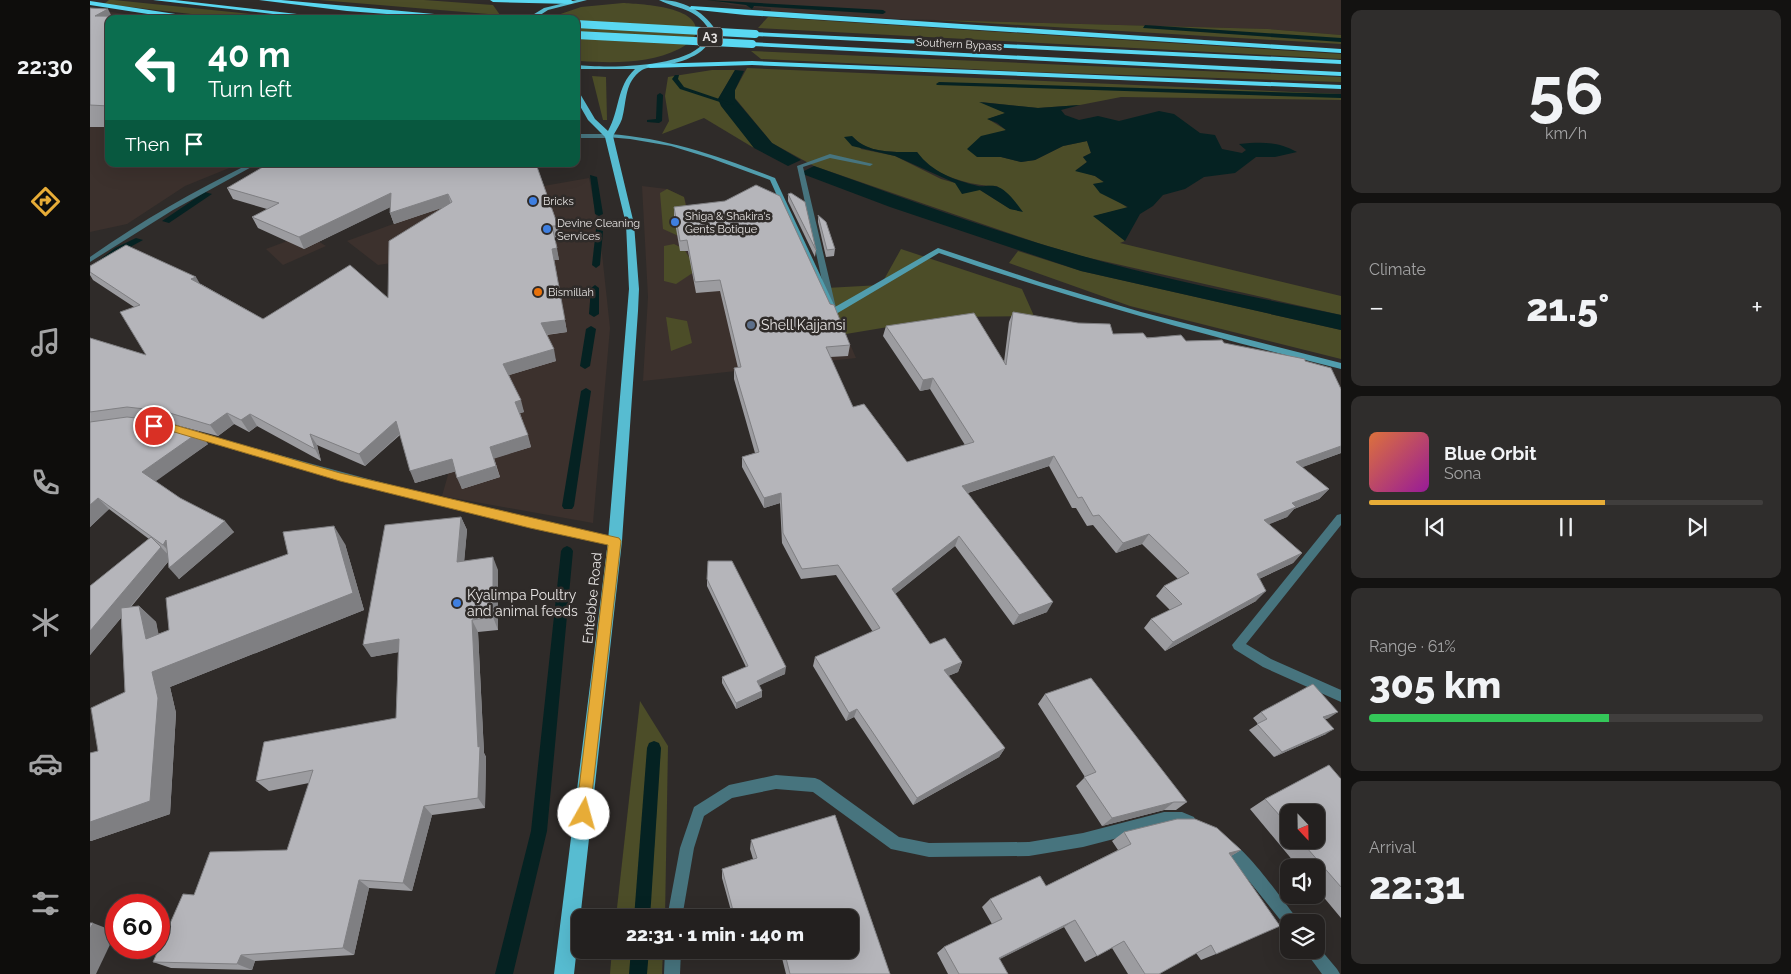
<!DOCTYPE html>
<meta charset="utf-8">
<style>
body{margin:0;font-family:Raleway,sans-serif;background:#2f2d2c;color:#f1f3f6;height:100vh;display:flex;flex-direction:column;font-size:19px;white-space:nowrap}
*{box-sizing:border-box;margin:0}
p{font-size:16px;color:#a3a3a4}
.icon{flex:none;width:28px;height:28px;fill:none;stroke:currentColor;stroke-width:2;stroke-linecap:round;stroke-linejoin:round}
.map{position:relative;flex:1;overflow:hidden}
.drawer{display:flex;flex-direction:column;gap:10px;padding:10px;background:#131211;width:450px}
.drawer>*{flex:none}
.banner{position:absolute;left:15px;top:15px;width:475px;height:152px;border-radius:10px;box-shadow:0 5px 20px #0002,0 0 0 1px #403e3d;background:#0b6e4f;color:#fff;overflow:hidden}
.needle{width:32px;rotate:158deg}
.controls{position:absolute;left:1190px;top:804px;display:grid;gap:10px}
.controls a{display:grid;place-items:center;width:45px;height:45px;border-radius:10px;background:#23201f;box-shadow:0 5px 20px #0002,0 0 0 1px #403e3d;font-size:25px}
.speed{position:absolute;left:15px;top:894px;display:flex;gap:10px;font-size:25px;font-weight:700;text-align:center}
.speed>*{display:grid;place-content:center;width:65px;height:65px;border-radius:50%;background:#23201f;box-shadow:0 5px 20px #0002,0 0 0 1px #403e3d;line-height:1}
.speed .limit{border:8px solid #d22;background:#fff;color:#111}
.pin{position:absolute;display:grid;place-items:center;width:42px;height:42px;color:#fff;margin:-21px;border:2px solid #fff;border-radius:50%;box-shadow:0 1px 5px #0007}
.me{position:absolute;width:55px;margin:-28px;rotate:7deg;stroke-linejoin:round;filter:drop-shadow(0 0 4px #0008)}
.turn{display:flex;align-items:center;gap:18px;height:105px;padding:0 20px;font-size:22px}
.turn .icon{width:65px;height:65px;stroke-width:2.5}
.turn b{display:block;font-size:35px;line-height:42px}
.then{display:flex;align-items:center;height:48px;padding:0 20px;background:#0003;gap:10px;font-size:19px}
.big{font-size:38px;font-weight:800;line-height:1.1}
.drawer .card{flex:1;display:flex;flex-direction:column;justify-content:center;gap:8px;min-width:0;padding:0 18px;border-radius:10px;background:#2f2d2c}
.drawer .dial{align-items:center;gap:0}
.dial b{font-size:65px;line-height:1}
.song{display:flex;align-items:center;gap:15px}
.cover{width:60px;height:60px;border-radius:8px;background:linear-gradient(135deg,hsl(20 70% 55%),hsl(300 70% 35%))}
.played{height:5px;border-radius:2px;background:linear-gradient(90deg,#e7ac37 60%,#403e3d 60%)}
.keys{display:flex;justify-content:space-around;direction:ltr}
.heat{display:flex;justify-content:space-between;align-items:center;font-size:28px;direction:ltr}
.charge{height:8px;border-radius:4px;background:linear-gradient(90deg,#34c759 61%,#403e3d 0)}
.trip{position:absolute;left:481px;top:909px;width:288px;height:50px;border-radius:10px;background:#23201f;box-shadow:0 5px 20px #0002,0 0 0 1px #403e3d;font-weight:800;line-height:50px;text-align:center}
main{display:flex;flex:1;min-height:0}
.tabs{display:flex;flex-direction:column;width:90px;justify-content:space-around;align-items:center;background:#0e0d0c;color:#a3a3a4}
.tabs .icon{width:35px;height:35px}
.tabs .current{color:#e7ac37}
.tabs b{font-size:22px;color:#f1f3f6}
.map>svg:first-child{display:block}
.built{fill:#3c312d}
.green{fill:#4c4d28;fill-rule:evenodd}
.water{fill:#052222}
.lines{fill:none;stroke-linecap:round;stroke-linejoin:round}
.stream{fill:#052222;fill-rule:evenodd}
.street{fill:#47747e;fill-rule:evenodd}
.secondary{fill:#519dad;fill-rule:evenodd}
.primary{fill:#57bcd1;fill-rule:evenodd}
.highway{fill:#5ad8f2;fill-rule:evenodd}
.highway-bridge{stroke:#5ad8f2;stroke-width:8}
.wall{fill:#9c9ca0;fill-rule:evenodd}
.shaded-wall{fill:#7f7f82}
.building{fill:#b5b5ba;stroke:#7f7f82}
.route{fill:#e7ac37;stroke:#967024}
.shop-dot{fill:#3f7fe0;stroke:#2f2b29;stroke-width:2}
.food-dot{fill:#e8710a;stroke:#2f2b29;stroke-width:2}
.service-dot{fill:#5c6f8a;stroke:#2f2b29;stroke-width:2}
.labels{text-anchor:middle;stroke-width:5;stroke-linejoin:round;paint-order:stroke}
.far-street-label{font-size:11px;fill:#e6e3e2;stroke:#2f2b29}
.far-poi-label{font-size:11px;fill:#e6e3e2;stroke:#2f2b29;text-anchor:start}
.shield{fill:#2f2b29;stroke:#afacaa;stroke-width:1}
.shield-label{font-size:12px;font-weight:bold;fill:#e6e3e2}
.poi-label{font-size:14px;fill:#e6e3e2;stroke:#2f2b29;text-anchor:start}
.street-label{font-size:14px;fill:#e6e3e2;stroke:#2f2b29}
</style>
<main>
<nav class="tabs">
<b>22:30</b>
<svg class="icon current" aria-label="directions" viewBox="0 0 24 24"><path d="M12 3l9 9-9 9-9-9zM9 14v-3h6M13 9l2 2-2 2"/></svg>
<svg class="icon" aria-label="music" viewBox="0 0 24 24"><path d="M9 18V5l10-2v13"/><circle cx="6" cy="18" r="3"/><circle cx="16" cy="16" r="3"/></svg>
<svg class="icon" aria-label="phone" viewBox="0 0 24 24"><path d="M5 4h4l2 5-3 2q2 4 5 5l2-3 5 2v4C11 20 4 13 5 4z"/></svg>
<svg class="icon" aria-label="climate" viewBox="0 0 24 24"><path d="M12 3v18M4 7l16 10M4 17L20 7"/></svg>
<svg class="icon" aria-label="car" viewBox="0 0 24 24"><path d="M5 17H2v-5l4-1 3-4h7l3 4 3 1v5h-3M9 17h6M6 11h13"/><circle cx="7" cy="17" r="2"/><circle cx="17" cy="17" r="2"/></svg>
<svg class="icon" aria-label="filters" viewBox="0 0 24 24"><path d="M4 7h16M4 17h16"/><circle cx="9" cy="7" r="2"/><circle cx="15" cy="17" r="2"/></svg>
</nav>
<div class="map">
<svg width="1251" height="974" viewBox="0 0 1251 974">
<rect width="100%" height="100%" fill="#2f2b29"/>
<g class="built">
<polygon points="622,0 1251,0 1251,35 1178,29 808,19 681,11 681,9 641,5"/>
<polygon points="0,9 70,19 19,19 19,164 149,164 95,186 37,224 0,232"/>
<polygon points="499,178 510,235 520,328 503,523 352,496 369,436 371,253 288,265 257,241 363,202"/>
<polygon points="552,186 577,189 594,197 612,251 736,288 766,358 553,381 558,297"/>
<polygon points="216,234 236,246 193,265 176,249"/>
</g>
<g class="green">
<polygon points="19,0 24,0 210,19 145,19 14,4"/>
<polygon points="229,0 334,0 403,5 410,15"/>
<path d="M533 3C549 4 608 6 606 31 606 39 596 45 589 49 559 64 522 63 490 61L486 60V19H456L491 7Z"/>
<polygon points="678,17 1251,54 1251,59 668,28"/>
<polygon points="844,20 1178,29 1251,35 1251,44"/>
<polygon points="661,51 1251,77 1251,82 944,72 671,59"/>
<path d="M657 68 1251 94V100L1031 97 990 105 948 108 891 102 916 113 898 119 916 130 887 157H911L931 162 945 160 973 146 997 141 1001 153 993 157 997 162 986 170 1005 176 1015 183 1003 184 1038 208 1004 216 1035 241 1030 243 1251 296V315L991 256 948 243 724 166 682 143 645 98V90ZM762 136C778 154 804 152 827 152 831 157 835 164 840 167 859 179 884 186 907 186L932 211 920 209 890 190 851 179 805 156 771 149Z"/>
<polygon points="622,70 645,70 628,99 664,148 614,118 572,134 579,121 575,96 578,77"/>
<polygon points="502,76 516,77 517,120 513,120"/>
<polygon points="577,189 594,197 601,230 593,238 573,229 570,193"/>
<polygon points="584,244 594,249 607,270 586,284 574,281 574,246"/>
<polygon points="811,249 932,289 944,316 858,317 756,334 736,288 791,285"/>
<polygon points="928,251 991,271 1251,330 1251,359 1040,306 919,263"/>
<polygon points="576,317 597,321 602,343 581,351"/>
<polygon points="550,701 578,746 575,917 526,917"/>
<polygon points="522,950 573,950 572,974 520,974"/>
</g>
<g class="water">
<polygon points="645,70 654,71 645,90 645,99 682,143 711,160 698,166 664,148 631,106 628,99"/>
<path d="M889 102 948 108 990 105 971 110 975 115 989 120 1008 116 1029 121 1069 111 1084 114 1110 133 1125 135 1132 149 1152 153 1156 150 1149 144C1171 142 1187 141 1207 152L1185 157H1166L1145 173 1114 177 1095 189 1073 195 1063 206 1050 214 1035 241 1003 216 1038 207 1010 193 1003 184 1014 182 1005 176 985 171 997 162 993 157 1001 153 997 141 973 146 945 160 931 162 911 157H887L877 149 891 136 916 130 907 123 897 119 915 113Z"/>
<path d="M762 136C778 154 804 152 827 152 842 172 864 180 888 186 894 187 902 184 908 187 918 191 926 203 933 212L920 209 890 190 872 194 865 183 805 156 762 146 754 137Z"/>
<path d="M724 166C811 197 899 230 989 255 1075 280 1164 297 1251 315V330L991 271 800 207 710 173Z"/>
</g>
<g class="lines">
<g class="stream">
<polygon points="617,0 793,10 796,12 793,14 664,6 662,9 656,5"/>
<polygon points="1055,25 1251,38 1251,42 1053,28"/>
<polygon points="585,75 589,75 588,79 594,87 644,104 639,105 590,89 582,79"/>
<polygon points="849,82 1251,94 1251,98 847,85 846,84"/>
<polygon points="570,93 573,95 572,121 569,123 557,122 557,120 566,119 567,95"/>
<polygon points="500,175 507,177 513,214 509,216 505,214"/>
<polygon points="115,192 122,194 79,223 72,221"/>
<polygon points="506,229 513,231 510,265 506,268 502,265"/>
<polygon points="46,238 53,240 31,252 0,274 0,267 25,248"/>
<polygon points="505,285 509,288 509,314 504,317 499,314 501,288"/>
<polygon points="501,326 506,329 500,366 495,369 490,366 496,329"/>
<polygon points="496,388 501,391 484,506 482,509 474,509 472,506 491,391"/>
<polygon points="477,546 481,548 483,551 457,831 423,974 405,974 441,831 471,551 473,548"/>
<polygon points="564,741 569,743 571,748 560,918 544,918 557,748 559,743"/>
<polygon points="541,950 559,950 557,974 539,974"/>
</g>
<g class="street">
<polygon points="486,134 519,134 522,136 519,138 486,138"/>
<polygon points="740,154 783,164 780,166 740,158 713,167 746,308 742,310 738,308 707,166"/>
<path d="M159 164H167L83 210 0 262V257C51 221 104 191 159 164Z"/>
<path d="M100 430C241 470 382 508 525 537L529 538 530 541 529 544 525 545C380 515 238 477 97 435L95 433 97 431Z"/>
<polygon points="1251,514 1251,525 1156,644 1181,659 1251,690 1251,702 1173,667 1144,649 1142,645 1247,515"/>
<polygon points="686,775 725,778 730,780 809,837 839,843 939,842 993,833 1074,812 1092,812 1104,817 1106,822 1104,827 1099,829 1092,826 1074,826 993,847 939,856 839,857 801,849 723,792 686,789 642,798 614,816 604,848 592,918 577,918 590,848 604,807 639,785"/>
<path d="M1135 838C1155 846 1191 898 1206 917L1208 922H1199V929L1196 927 1147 866 1130 850 1128 845 1130 840Z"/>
<polygon points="1226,944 1247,969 1250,974 1232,974 1218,955 1215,950 1226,950"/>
<polygon points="575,950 591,950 590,974 574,974"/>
</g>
<path class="secondary" d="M519 134C578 138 631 157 685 178L745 307 848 248 950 282 1051 312 1251 363V369C1115 335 981 299 849 253L746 314H740L680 180 620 158 581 146 540 139 517 137 516 136Z"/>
<g class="primary">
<polygon points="487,0 497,0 458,10 444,19 436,19 454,8"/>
<path d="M569 0C593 0 612 10 625 29 620 54 594 62 571 66 566 67 557 67 552 70 534 82 537 101 532 119 530 125 526 130 523 136L544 224 549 289 548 311 532 541 484 974H464L518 541 539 289 536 224 515 137 498 120 486 99V90L489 92 505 119 518 131C530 110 526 87 545 69H486V65C517 68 598 69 616 40 618 37 618 33 619 29 604 7 589 10 569 0Z"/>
</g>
<g class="highway">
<polygon points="63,0 85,0 250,19 225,19"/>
<polygon points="169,0 191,0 399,19 363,19 257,11"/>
<polygon points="400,0 481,0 484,2 481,4 403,2"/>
<polygon points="0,1 105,17 108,19 90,19 0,5"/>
<polygon points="601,6 1251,49 1251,53 655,15 599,9"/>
<polygon points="662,32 1251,60 1251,64 665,36 661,34"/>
<polygon points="659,42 1251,72 1251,76 662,46 659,46"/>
<polygon points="662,61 1251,85 1251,89 662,65 560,68 556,66 560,64"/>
</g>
<g class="highway-bridge">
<polyline points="486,24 665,34"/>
<polyline points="486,35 662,44"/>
</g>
</g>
<g class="wall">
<polygon points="0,8 19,19 19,127 0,127"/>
<polygon points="446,164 468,226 470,237 464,238 469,260 464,260 477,332 457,335 466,361 419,375 434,412 430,413 441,447 404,458 410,477 372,489 366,471 325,483 310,435 275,466 227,445 231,461 167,426 159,432 144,424 128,436 78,423 118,444 65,481 90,498 144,532 89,579 78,562 41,607 49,606 66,622 68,634 79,630 255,544 274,610 80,687 86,713 80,814 1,841 8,751 35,692 31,618 0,655 0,586 59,539 19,509 0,527 0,338 56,355 44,307 3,280 0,275 0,266 111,284 173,319 298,298 351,208 304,224 300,213 300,207 214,249 168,228 162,217 177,209 143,199 137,188"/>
<polygon points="698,194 726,250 725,257 698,201"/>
<polygon points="584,207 740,304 760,345 758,356 740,357 763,407 817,462 875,445 840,389 830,391 793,336 796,326 914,362 919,322 923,312 1023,334 1096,341 1134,343 1215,361 1251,389 1251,453 1212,467 1239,489 1229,499 1204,509 1197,517 1179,524 1212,553 1203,563 1169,579 1166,601 1075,651 1054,628 1061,619 1080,610 1066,596 1074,586 1088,579 1052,544 1026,553 1003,525 997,526 986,508 982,508 959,466 878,493 957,612 923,625 865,546 805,594 840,644 872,662 868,672 858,676 915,748 909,757 823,805 764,717 756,721 723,666 725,657 783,632 746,575 711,579 692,543 690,503 674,508 652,467 652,457 665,453 644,379 644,368 648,368 630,291 606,293 598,251 590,251 584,217"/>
<polygon points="728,215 745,249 744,256 736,257 728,222"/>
<polygon points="371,517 377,530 374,561 408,570 408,630 388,632 394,753 396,757 395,808 342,815 322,891 279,888 264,955 165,961 162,970 81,968 63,962 104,895 197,850 219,783 179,791 166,781 306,718 308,652 281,657"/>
<polygon points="617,579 695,674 669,685 672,691 672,697 646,709 632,683 632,677 656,667 617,586"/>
<polygon points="955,694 1097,802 1086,810 1074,810 1012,826 986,786 995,777 948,704"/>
<polygon points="1171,712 1239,718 1235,719 1236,734 1184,757 1159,730 1168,724 1163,718"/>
<path d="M1251 779V918L1226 888V868H1209L1160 809 1175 799ZM1199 812 1226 840H1199Z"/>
<polygon points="745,815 800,974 696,974 690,950 760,950 760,918 643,918 632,878 632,869 663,859 660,849 661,840"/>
<polygon points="1034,832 1151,850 1141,856 1126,954 1111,960 1106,953 1069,974 1038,974 1022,948 995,962 974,927 909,959 918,974 858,974 847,953 854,947 902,924 892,907 900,899 956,886 1028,850 1022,841"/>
</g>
<g class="shaded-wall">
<polygon points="18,9 23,19 5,16"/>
<polygon points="301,193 305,205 214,249 209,237"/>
<polygon points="358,194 361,205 304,224 300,213"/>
<polygon points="467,248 469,260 464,260 477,332 453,335 451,323 462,249"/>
<polygon points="106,277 113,289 101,279"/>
<polygon points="464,349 466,361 416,376 413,364"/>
<polygon points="843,378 840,389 830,391 833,380"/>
<polygon points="431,400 434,412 428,414 425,402"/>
<polygon points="137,413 144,424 128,436 120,425"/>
<polygon points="160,414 167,426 159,432 151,420"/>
<polygon points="306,421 311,433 275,466 269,454"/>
<polygon points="109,432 118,444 62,484 52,472"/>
<polygon points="220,434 227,445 231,461 225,449"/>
<polygon points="438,435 441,447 403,459 400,447"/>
<polygon points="1251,446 1251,453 1197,473 1206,462"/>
<polygon points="964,456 959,466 868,496 872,486"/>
<polygon points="362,459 367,471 325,483 320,471"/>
<polygon points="406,466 410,477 372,489 367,478"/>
<polygon points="1239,489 1229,499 1204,509 1197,517 1165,530 1174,520 1202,503"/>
<polygon points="691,493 690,503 674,508 674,498"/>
<polygon points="8,498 19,509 0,527 0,505"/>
<polygon points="371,517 377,530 373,575 367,562"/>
<polygon points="135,521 144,532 89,579 79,568"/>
<polygon points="244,526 255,544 274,610 80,687 86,713 80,814 1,841 0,841 0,822 62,672"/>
<polygon points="1059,534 1052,544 1026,553 1033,543"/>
<polygon points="869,536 865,546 799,599 802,589"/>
<polygon points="76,540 83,556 73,545"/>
<polygon points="71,547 81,558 0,655 0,631"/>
<polygon points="1212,553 1203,563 1158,584 1167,574"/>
<polygon points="403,557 408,570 408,630 403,617"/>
<polygon points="1176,591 1166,601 1075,651 1083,642"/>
<polygon points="963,602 957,612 923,625 929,615"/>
<polygon points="49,606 66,622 73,654 56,639"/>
<polygon points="382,620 388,632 394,753 396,757 395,808 388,798 388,747"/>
<polygon points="309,639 316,651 281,657 273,645"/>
<polygon points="872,662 868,672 850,679 854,670"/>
<polygon points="696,667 695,674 666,687 667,681"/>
<polygon points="672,691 672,697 646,709 646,703"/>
<polygon points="767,709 764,717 756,721 759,713"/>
<polygon points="1248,712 1239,718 1225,723 1233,717"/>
<polygon points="1244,729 1236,734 1184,757 1192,752"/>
<polygon points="915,748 909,757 823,805 827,798"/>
<polygon points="1084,802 1074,810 1012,826 1022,818"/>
<polygon points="334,806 342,815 322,891 313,883"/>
<polygon points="1151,850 1136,859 1139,853"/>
<polygon points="269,880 279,888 264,955 253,948"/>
<polygon points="985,920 974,927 900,964 909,958"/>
<polygon points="3,923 26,932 6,974 0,974 0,929"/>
<polygon points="151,955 165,961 162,970 147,964"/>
</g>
<g class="building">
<polygon points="0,8 18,9 5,16 106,17 104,19 19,19 19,106 0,105"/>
<polygon points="178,164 446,164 468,226 462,226 467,248 462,249 475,320 451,323 464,349 413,364 431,400 425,402 438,435 400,447 406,466 367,478 362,459 320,471 306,421 269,454 220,434 225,449 160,414 151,420 137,413 120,425 73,411 37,407 0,412 0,338 56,355 30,312 50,305 0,272 0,266 36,245 106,277 101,279 173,319 260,265 298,298 299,241 362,202 358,194 300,213 301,193 209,237 162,217 189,203 137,188"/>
<polygon points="666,185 690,196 740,304 744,305 760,345 736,347 763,407 774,404 817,462 884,442 843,378 833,380 796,326 884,313 916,365 923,312 988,323 1020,324 1023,334 1053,333 1057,338 1091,335 1096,341 1132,340 1134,343 1215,359 1215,361 1241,368 1251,389 1251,446 1206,462 1239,489 1202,503 1206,507 1174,520 1212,553 1167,574 1176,591 1083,642 1061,619 1092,604 1074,586 1099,573 1059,534 1033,543 1009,515 1003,516 992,497 988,498 964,456 872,486 963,602 929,615 869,536 802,589 840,644 855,638 872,662 854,670 915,748 827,798 767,709 759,713 725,657 790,628 748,565 712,569 693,533 691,493 674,498 652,457 669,452 644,368 651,367 630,280 605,282 597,240 590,241 584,207 635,201"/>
<polygon points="701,193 715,202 726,250 698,194"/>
<polygon points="728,215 736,222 745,249 737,250"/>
<polygon points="37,417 72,421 109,432 52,472 90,498 135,521 79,568 76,540 73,545 8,498 0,505 0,422"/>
<polygon points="371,517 367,562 403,557 403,617 382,620 388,747 390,746 388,798 334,806 313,883 269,880 253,948 151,955 147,964 63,962 93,894 104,895 120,852 197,850 223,770 166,781 174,742 306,718 309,639 273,645 295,525"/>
<polygon points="244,526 263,593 62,672 68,698 60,801 0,822 0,753 8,751 1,708 35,692 31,608 49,606 56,639 79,630 76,598 198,554 193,532"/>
<polygon points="61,537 71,547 0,631 0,586"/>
<polygon points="618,561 642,561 696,667 667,681 672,691 646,703 632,677 658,666 617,579"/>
<polygon points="1001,678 1097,802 1084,802 1022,818 994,777 1006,772 955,694"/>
<polygon points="1223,684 1248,712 1233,717 1244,729 1192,752 1167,724 1177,719 1171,712"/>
<polygon points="1239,765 1251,779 1251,887 1210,840 1226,840 1226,812 1199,812 1199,826 1175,799"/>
<polygon points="745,815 800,974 700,974 694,950 760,950 760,918 645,918 632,869 667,858 661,840"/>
<polygon points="1087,819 1105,819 1127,828 1151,850 1139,853 1190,926 1126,954 1121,945 1069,974 1055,974 1034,941 1007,956 985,920 909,958 918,974 869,974 854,947 912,919 900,899 950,876 956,886 1041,844 1034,832"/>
<polygon points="0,923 3,923 0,929"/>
</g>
<polygon class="route" points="64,422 81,424 250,473 529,538 531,541 499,820 494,822 488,820 486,814 518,545 440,528 250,481 81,431 60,428 60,423"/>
<g class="shop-dot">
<circle cx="443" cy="201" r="5"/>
<circle cx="585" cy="222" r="5"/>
<circle cx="457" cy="229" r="5"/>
<circle cx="367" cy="603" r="5"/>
</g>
<circle class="food-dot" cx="448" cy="292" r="5"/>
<circle class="service-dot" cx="661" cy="325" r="5"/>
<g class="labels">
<g class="far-street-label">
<text transform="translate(869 44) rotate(3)" y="4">Southern Bypass</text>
</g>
<g class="far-poi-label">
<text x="453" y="205">Bricks</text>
<text x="595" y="220">Shiga &amp; Shakira's<tspan x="595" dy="13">Gents Botique</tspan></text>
<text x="467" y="227">Devine Cleaning<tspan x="467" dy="13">Services</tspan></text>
<text x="458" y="296">Bismillah</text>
</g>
<rect class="shield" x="607.5" y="27.5" width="25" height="19" rx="4"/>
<g class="shield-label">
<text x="620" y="41">A3</text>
</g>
<g class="poi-label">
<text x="671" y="330">Shell Kajjansi</text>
<text x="377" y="600">Kyalimpa Poultry<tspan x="377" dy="16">and animal feeds</tspan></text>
</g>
<g class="street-label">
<text transform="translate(502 598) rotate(-84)" y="5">Entebbe Road</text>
</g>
</g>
</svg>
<div class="controls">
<a><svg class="needle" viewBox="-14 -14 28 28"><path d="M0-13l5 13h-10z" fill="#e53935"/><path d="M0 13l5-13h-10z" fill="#a3a3a4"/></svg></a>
<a><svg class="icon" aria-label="sound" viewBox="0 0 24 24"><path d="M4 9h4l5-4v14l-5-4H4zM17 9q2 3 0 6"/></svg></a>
<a><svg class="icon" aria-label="layers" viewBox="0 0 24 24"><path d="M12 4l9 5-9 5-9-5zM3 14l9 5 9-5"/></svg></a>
</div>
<div class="speed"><div class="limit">60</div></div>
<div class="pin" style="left:64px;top:426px;background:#d93025"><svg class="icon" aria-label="arrive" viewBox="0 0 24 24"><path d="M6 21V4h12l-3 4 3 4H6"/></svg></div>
<svg class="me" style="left:494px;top:814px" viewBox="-20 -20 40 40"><circle r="19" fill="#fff"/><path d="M0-13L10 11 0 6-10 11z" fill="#e7ac37"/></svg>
<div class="trip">22:31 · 1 min · 140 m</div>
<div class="banner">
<div class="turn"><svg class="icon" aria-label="left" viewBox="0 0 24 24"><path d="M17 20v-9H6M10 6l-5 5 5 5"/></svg><div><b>40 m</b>Turn left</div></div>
<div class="then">Then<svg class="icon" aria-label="arrive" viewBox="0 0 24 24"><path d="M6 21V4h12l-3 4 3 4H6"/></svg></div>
</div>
</div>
<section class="drawer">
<div class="card dial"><b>56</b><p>km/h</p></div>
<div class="card"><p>Climate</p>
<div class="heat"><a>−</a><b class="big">21.5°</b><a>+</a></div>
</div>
<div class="card">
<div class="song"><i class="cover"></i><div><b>Blue Orbit</b><p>Sona</p></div></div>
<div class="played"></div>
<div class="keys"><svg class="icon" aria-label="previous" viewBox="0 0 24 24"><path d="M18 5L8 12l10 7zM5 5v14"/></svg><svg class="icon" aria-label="pause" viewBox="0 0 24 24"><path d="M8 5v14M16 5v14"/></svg><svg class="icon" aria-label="next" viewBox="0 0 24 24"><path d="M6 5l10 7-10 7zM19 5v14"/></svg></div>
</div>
<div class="card"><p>Range · 61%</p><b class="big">305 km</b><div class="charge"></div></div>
<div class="card"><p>Arrival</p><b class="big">22:31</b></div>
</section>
</main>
